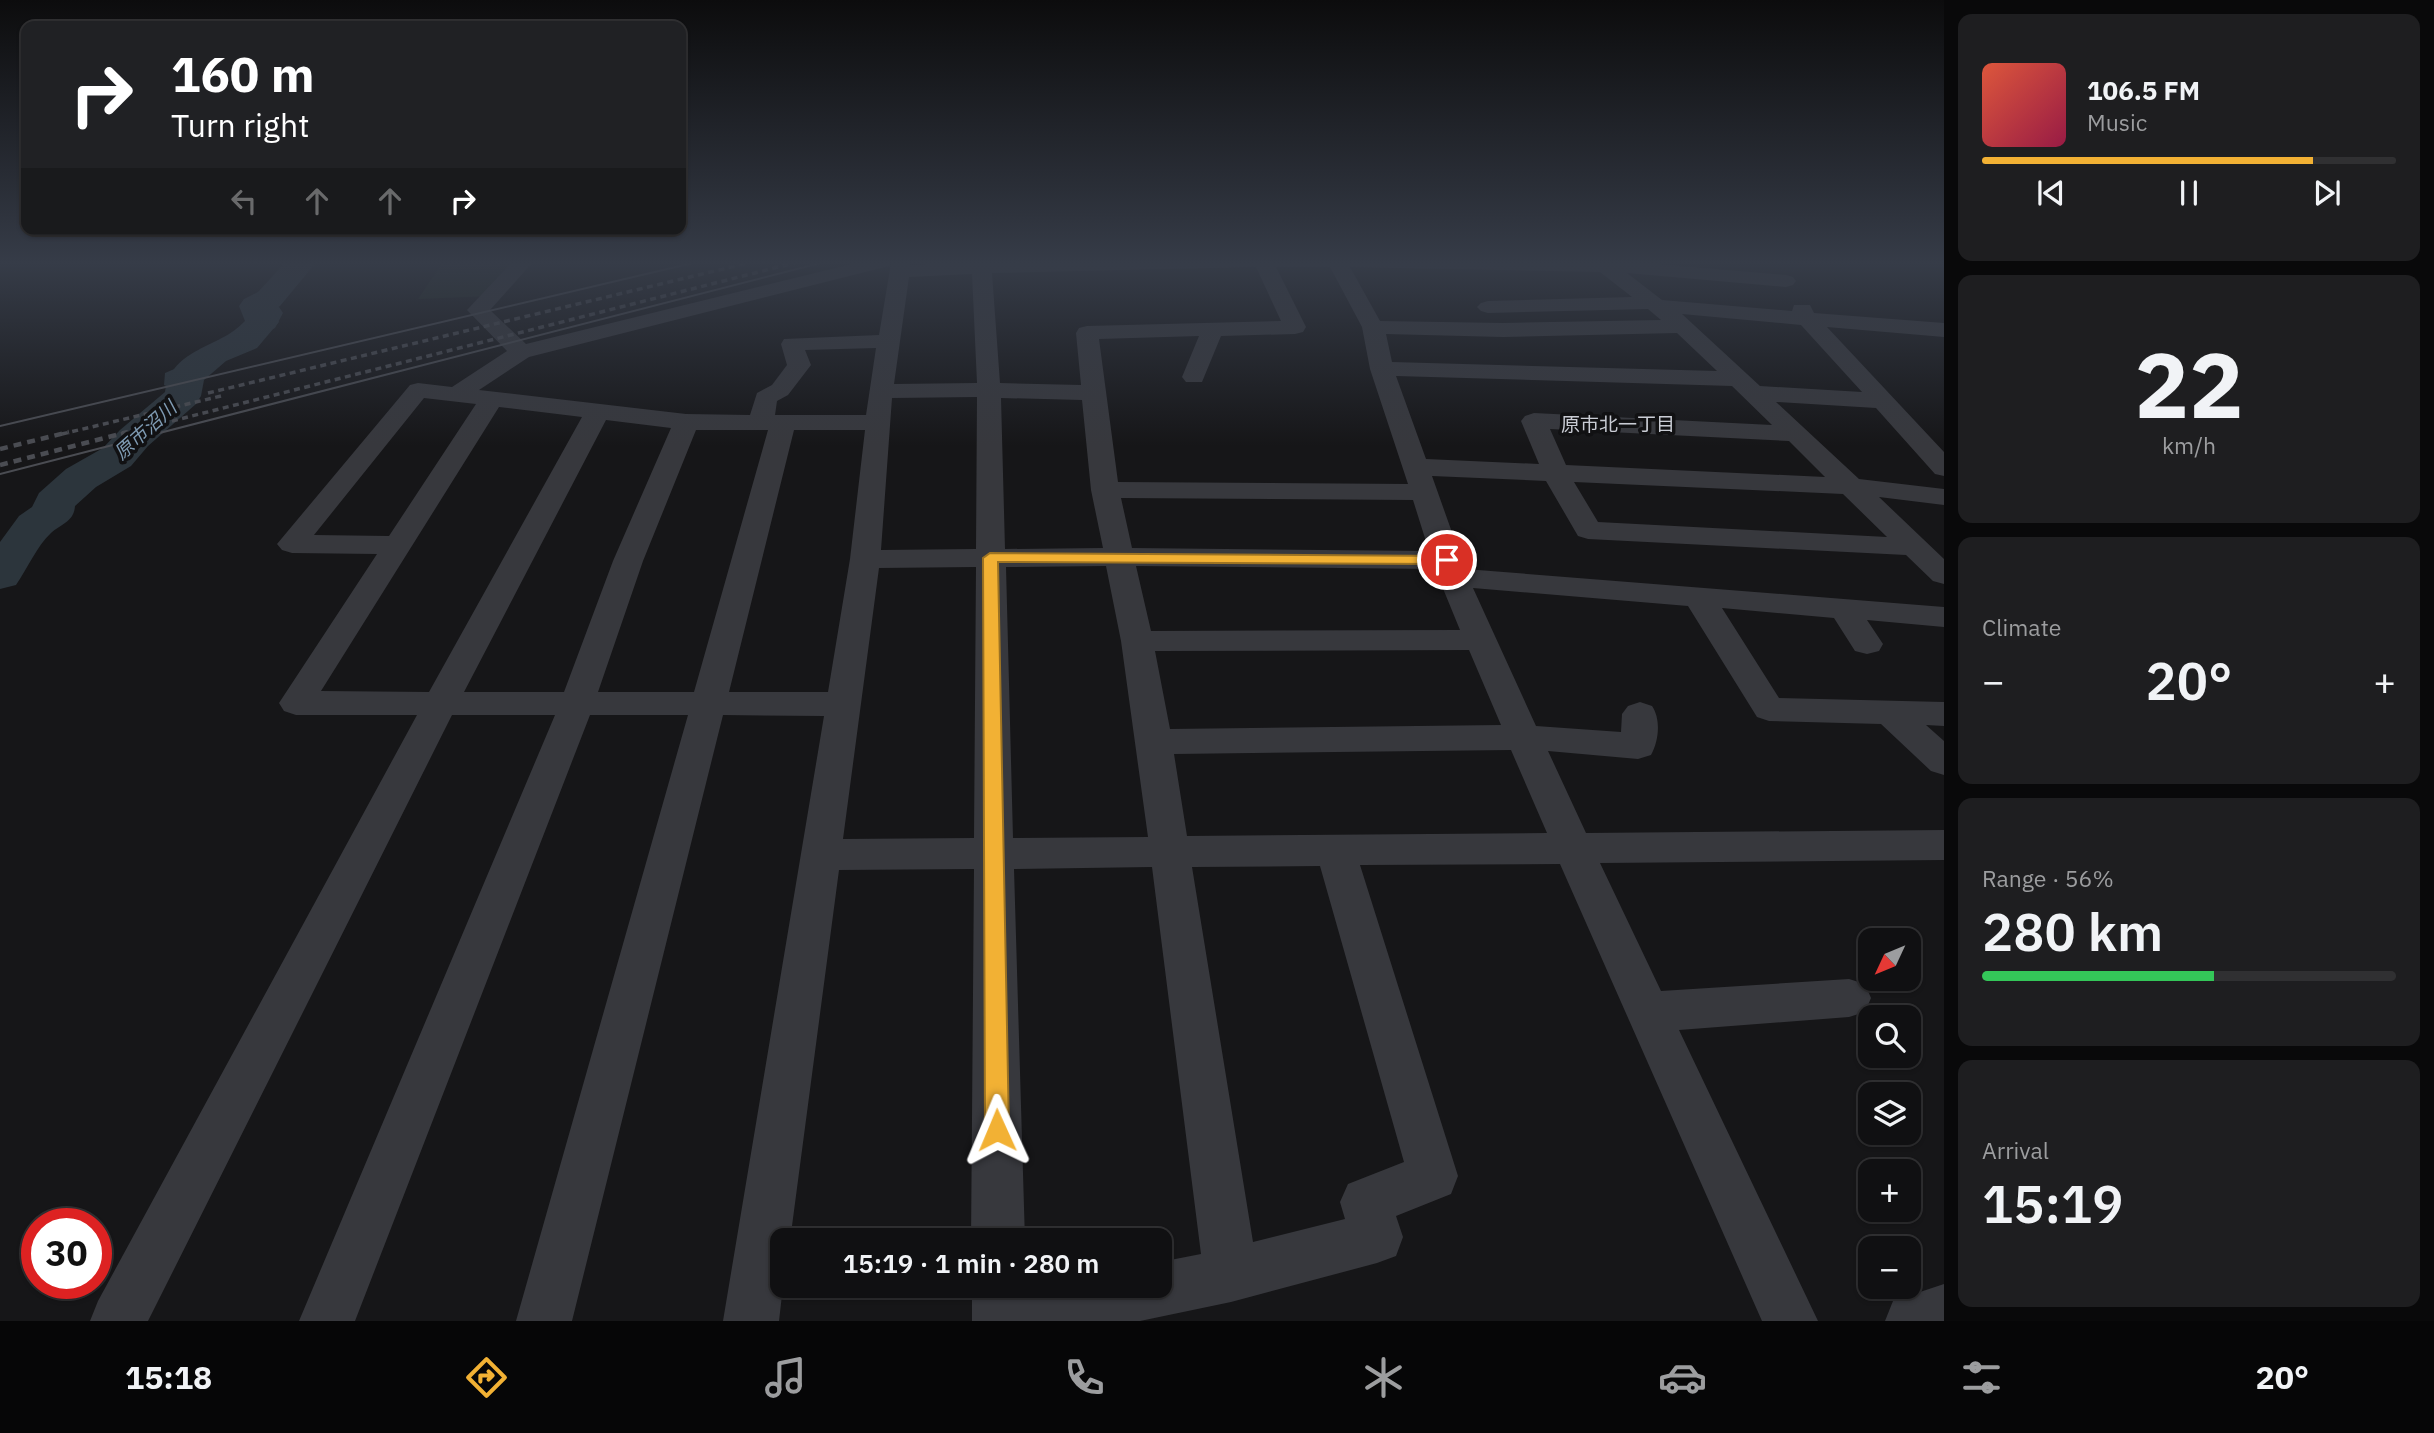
<!DOCTYPE html>
<meta charset="utf-8">
<style>
body{margin:0;font-family:"IBM Plex Sans","Noto Sans JP",sans-serif;background:#1e1e20;color:#f1f3f6;height:100vh;display:flex;flex-direction:column;font-size:26px;white-space:nowrap}
*{box-sizing:border-box;margin:0}
p{font-size:23px;color:#9c9d9f}
.icon{flex:none;width:38px;height:38px;fill:none;stroke:currentColor;stroke-width:2;stroke-linecap:round;stroke-linejoin:round}
.map{position:relative;flex:1;overflow:hidden}
.drawer{display:flex;flex-direction:column;gap:14px;padding:14px;background:#09090a;width:490px}
.drawer>*{flex:none}
.guide{position:absolute;left:21px;top:21px;width:665px;height:214px;border-radius:14px;box-shadow:0 2px 5px #0004,0 0 0 2px #303032;background:#202124;color:#fff;overflow:hidden}
.needle{width:46px;rotate:226deg}
.tools{position:absolute;left:1858px;top:928px;display:grid;gap:14px}
.tools a{display:grid;place-items:center;width:63px;height:63px;border-radius:14px;background:#101012;box-shadow:0 2px 5px #0004,0 0 0 2px #303032;font-size:35px}
.speed{position:absolute;left:21px;top:1208px;display:flex;gap:14px;font-size:35px;font-weight:700;text-align:center}
.speed>*{display:grid;place-content:center;width:91px;height:91px;border-radius:50%;background:#101012;box-shadow:0 2px 5px #0004,0 0 0 2px #303032;line-height:1}
.speed .limit{border:10px solid #d22;background:#fff;color:#111}
.pin{position:absolute;display:grid;place-items:center;width:60px;height:60px;color:#fff;margin:-30px;border:4px solid #fff;border-radius:50%;box-shadow:0 2px 7px #0007}
.me{position:absolute;width:77px;margin:-38px;rotate:359deg;stroke-linejoin:round;filter:drop-shadow(0 0 5px #0008)}
.turn{display:flex;align-items:center;gap:24px;height:147px;padding:0 35px;font-size:32px}
.turn .icon{width:91px;height:91px;stroke-width:2.5}
.turn b{display:block;font-size:49px;line-height:60px}
.lanes{display:flex;align-items:center;height:66px;padding:0 35px;background:#0003;justify-content:center;gap:35px;direction:ltr}
.lanes .off{opacity:.35}
.big{font-size:52px;font-weight:600;line-height:1.1}
.drawer .card{flex:1;display:flex;flex-direction:column;justify-content:center;gap:10px;min-width:0;padding:0 24px;border-radius:14px;background:#1e1e20}
.drawer .dial{align-items:center;gap:0}
.dial b{font-size:91px;line-height:1}
.song{display:flex;align-items:center;gap:21px}
.cover{width:84px;height:84px;border-radius:10px;background:linear-gradient(135deg,hsl(10 70% 55%),hsl(340 70% 35%))}
.played{height:7px;border-radius:4px;background:linear-gradient(90deg,#f2b134 80%,#303032 80%)}
.keys{display:flex;justify-content:space-around;direction:ltr}
.heat{display:flex;justify-content:space-between;align-items:center;font-size:38px;direction:ltr}
.charge{height:10px;border-radius:5px;background:linear-gradient(90deg,#34c759 56%,#303032 0)}
.trip{position:absolute;left:770px;top:1228px;width:402px;height:70px;border-radius:14px;background:#101012;box-shadow:0 2px 5px #0004,0 0 0 2px #303032;font-weight:600;line-height:70px;text-align:center}
.dock{display:flex;height:112px;justify-content:space-around;align-items:center;background:#060607;color:#9c9d9f}
.dock .icon{width:49px;height:49px}
.dock .active{color:#f2b134}
.dock b{font-size:32px;color:#f1f3f6}
main{display:flex;flex:1;min-height:0}
.map>svg:first-child{display:block}
.green{fill:#1e261f}
.water{fill:#2c353c}
.lines{fill:none;stroke-linecap:round;stroke-linejoin:round}
.river{fill:#2c353c;fill-rule:evenodd}
.minor{fill:#37383d;fill-rule:evenodd}
.tram{stroke:#4a4c52;stroke-width:2}
.rail-far1{stroke:#4a4c52;stroke-width:3.5;stroke-dasharray:6 4.5;stroke-linecap:butt}
.rail{stroke:#4a4c52;stroke-width:4.5;stroke-dasharray:8 6;stroke-linecap:butt}
.route{fill:#f2b134;stroke:#9d7322;stroke-width:2}
.labels{text-anchor:middle;stroke-width:7;stroke-linejoin:round;paint-order:stroke}
.far-neighbourhood-label{font-size:19px;fill:#c9ccd4;stroke:#111113}
.far-water-label{font-size:19px;font-style:italic;fill:#7f9bb3;stroke:#111113}
</style>
<main>
<div class="map">
<svg width="1944" height="1321" viewBox="0 0 1944 1321">
<rect width="100%" height="100%" fill="#161618"/>
<polygon class="green" points="443,262 519,262 493,296 418,299"/>
<polygon class="water" points="299,262 311,262 302,276 273,298 283,313 275,328 187,371 194,387 180,393 164,385 165,373 263,331 272,312 258,296 269,282 287,274"/>
<g class="lines">
<path class="river" d="M279 262H312L314 265 280 306 273 310 279 322 257 348 226 361 204 380 201 396 196 404 148 446 131 466 96 487 75 506C74 522 61 524 51 533 37 546 27 569 16 585L0 589V542L19 516 32 507 39 493 66 469 103 448 120 430 165 392C173 346 218 350 245 321L239 306 244 299 258 292 282 266Z"/>
<g class="minor">
<path d="M512 262H533L490 310 526 344 860 262H911L910 265 971 262H1633L1786 275 1793 277 1796 281 1793 285 1786 287 1627 273 1662 300 1792 311 1794 305H1810L1814 313 1944 323V337L1827 327 1944 452V476L1935 474 1876 408 1776 402 1859 479 1944 489V505L1879 497 1944 559V584L1933 581 1906 555 1588 539 1578 536 1546 481 1432 476 1465 569 1944 607V627L1867 620 1883 644 1879 651 1867 654 1855 651 1834 618 1722 608 1779 698 1944 702V726L1926 725 1944 741V775L1931 771 1881 724 1769 721 1757 717 1688 606 1473 588 1536 726 1621 732 1622 714 1628 706 1640 702 1652 706C1661 719 1659 741 1651 755L1638 759 1548 751 1586 833 1944 830V860L1600 863 1661 991 1849 979 1865 984 1871 998 1865 1012 1849 1017 1679 1030 1818 1321H1762L1560 864 1360 865 1458 1176 1451 1194 1396 1216 1403 1237 1396 1256 1377 1263 1231 1302 1140 1321H972V1286H1026V1289L1040 1286H1160V1262L1201 1254 1152 867 1014 869 1025 1241H971L974 869 839 870 790 1241H782L783 1286 779 1321H723L824 716 723 715 572 1321H516L688 715H590L355 1321H299L555 715H452L148 1321H90L98 1301 417 715H296L284 711 279 703 377 554 292 553 282 550 277 544 410 385 418 383 452 387 507 351 467 310ZM891 263 879 335 784 339 781 344 787 365 772 385 757 393 750 415 686 414 479 390 529 357 889 266ZM1252 267H1256L1281 321 1087 326 1079 328 1076 333 1081 385 1000 383 992 273ZM1276 267H1330L1362 327 1370 369 1408 484 1118 482 1099 339 1199 336 1182 377 1186 382H1202L1221 336 1295 334 1303 332 1306 327ZM1350 267 1600 272 1632 297 1488 301 1481 303 1477 307 1481 311 1488 313 1648 309 1661 320 1503 323 1380 321ZM972 274 977 383 894 384 909 277ZM1682 314 1801 325 1862 392 1760 386ZM1677 333 1717 371 1392 362 1386 334 1503 337ZM876 348 866 415H775L777 401 788 395 811 365 805 350ZM1396 376 1732 386 1772 425 1534 413 1525 416 1521 421 1539 464 1426 459ZM977 397 976 549 881 550 892 398ZM424 398 476 404 389 536 314 535ZM1001 398 1082 400 1091 490 1103 548 1005 549ZM499 407 582 417 429 692 321 691ZM606 420 671 428 613 561 564 692H464ZM1550 429 1789 441 1825 477 1566 465ZM696 430H768L694 692H598L643 561ZM794 430H865L850 559 828 692H729ZM1574 482 1843 494 1887 537 1598 522ZM1121 498 1413 500 1429 551 1132 548ZM1106 566 1121 641 1148 837 1013 838 1006 567ZM1136 566 1435 569 1460 630 1151 631ZM976 567 974 838 843 839 879 568ZM1469 650 1501 725 1170 729 1155 651ZM1511 750 1547 833 1187 836 1174 754ZM1320 866 1404 1162 1348 1184 1340 1202 1345 1219 1253 1242 1192 867Z"/>
<polygon points="1944,1284 1944,1321 1885,1321 1893,1301"/>
</g>
<g class="tram">
<polyline points="0,426 697,262"/>
<polyline points="0,474 824,262"/>
</g>
<g class="rail-far1">
<polyline points="208,393 752,262"/>
<polyline points="62,434 221,396"/>
<polyline points="121,434 798,262"/>
</g>
<g class="rail">
<polyline points="0,449 69,432"/>
<polyline points="0,465 128,432"/>
</g>
</g>
<linearGradient id="sky" x2="0" y2="1"><stop stop-color="#0c0c0d"/><stop offset="0.59" stop-color="#363c48"/><stop offset="1" stop-color="#363c48" stop-opacity="0"/></linearGradient>
<rect width="1944" height="446" fill="url(#sky)"/>
<polygon class="route" points="990,553 1447,556 1454,560 1447,564 998,562 1009,1130 1005,1138 997,1141 988,1138 985,1130 983,558"/>
<g class="labels">
<g class="far-neighbourhood-label">
<text x="1618" y="431">原市北一丁目</text>
</g>
<g class="far-water-label">
<text transform="translate(145 430) rotate(-42)" y="7">原市沼川</text>
</g>
</g>
</svg>
<div class="tools">
<a><svg class="needle" viewBox="-14 -14 28 28"><path d="M0-13l5 13h-10z" fill="#e53935"/><path d="M0 13l5-13h-10z" fill="#9c9d9f"/></svg></a>
<a><svg class="icon" aria-label="search" viewBox="0 0 24 24"><circle cx="10" cy="10" r="6"/><path d="M15 15l6 6"/></svg></a>
<a><svg class="icon" aria-label="layers" viewBox="0 0 24 24"><path d="M12 4l9 5-9 5-9-5zM3 14l9 5 9-5"/></svg></a>
<a>+</a>
<a>−</a>
</div>
<div class="speed"><div class="limit">30</div></div>
<div class="pin" style="left:1447px;top:560px;background:#d93025"><svg class="icon" aria-label="arrive" viewBox="0 0 24 24"><path d="M6 21V4h12l-3 4 3 4H6"/></svg></div>
<svg class="me" style="left:997px;top:1130px" viewBox="-20 -20 40 40"><path d="M0-17L14 15 0 8-14 15z" fill="#f2b134" stroke="#fff" stroke-width="4"/></svg>
<div class="trip">15:19 · 1 min · 280 m</div>
<div class="guide">
<div class="turn"><svg class="icon" aria-label="right" viewBox="0 0 24 24"><path d="M7 20v-9h11M14 6l5 5-5 5"/></svg><div><b>160 m</b>Turn right</div></div>
<div class="lanes"><svg class="icon off" aria-label="left" viewBox="0 0 24 24"><path d="M17 20v-9H6M10 6l-5 5 5 5"/></svg><svg class="icon off" aria-label="ahead" viewBox="0 0 24 24"><path d="M12 20V5M6 11l6-6 6 6"/></svg><svg class="icon off" aria-label="ahead" viewBox="0 0 24 24"><path d="M12 20V5M6 11l6-6 6 6"/></svg><svg class="icon" aria-label="right" viewBox="0 0 24 24"><path d="M7 20v-9h11M14 6l5 5-5 5"/></svg></div>
</div>
</div>
<section class="drawer">
<div class="card">
<div class="song"><i class="cover"></i><div><b>106.5 FM</b><p>Music</p></div></div>
<div class="played"></div>
<div class="keys"><svg class="icon" aria-label="previous" viewBox="0 0 24 24"><path d="M18 5L8 12l10 7zM5 5v14"/></svg><svg class="icon" aria-label="pause" viewBox="0 0 24 24"><path d="M8 5v14M16 5v14"/></svg><svg class="icon" aria-label="next" viewBox="0 0 24 24"><path d="M6 5l10 7-10 7zM19 5v14"/></svg></div>
</div>
<div class="card dial"><b>22</b><p>km/h</p></div>
<div class="card"><p>Climate</p>
<div class="heat"><a>−</a><b class="big">20°</b><a>+</a></div>
</div>
<div class="card"><p>Range · 56%</p><b class="big">280 km</b><div class="charge"></div></div>
<div class="card"><p>Arrival</p><b class="big">15:19</b></div>
</section>
</main>
<nav class="dock">
<b>15:18</b>
<svg class="icon active" aria-label="directions" viewBox="0 0 24 24"><path d="M12 3l9 9-9 9-9-9zM9 14v-3h6M13 9l2 2-2 2"/></svg>
<svg class="icon" aria-label="music" viewBox="0 0 24 24"><path d="M9 18V5l10-2v13"/><circle cx="6" cy="18" r="3"/><circle cx="16" cy="16" r="3"/></svg>
<svg class="icon" aria-label="phone" viewBox="0 0 24 24"><path d="M5 4h4l2 5-3 2q2 4 5 5l2-3 5 2v4C11 20 4 13 5 4z"/></svg>
<svg class="icon" aria-label="climate" viewBox="0 0 24 24"><path d="M12 3v18M4 7l16 10M4 17L20 7"/></svg>
<svg class="icon" aria-label="car" viewBox="0 0 24 24"><path d="M5 17H2v-5l4-1 3-4h7l3 4 3 1v5h-3M9 17h6M6 11h13"/><circle cx="7" cy="17" r="2"/><circle cx="17" cy="17" r="2"/></svg>
<svg class="icon" aria-label="filters" viewBox="0 0 24 24"><path d="M4 7h16M4 17h16"/><circle cx="9" cy="7" r="2"/><circle cx="15" cy="17" r="2"/></svg>
<b>20°</b>
</nav>
